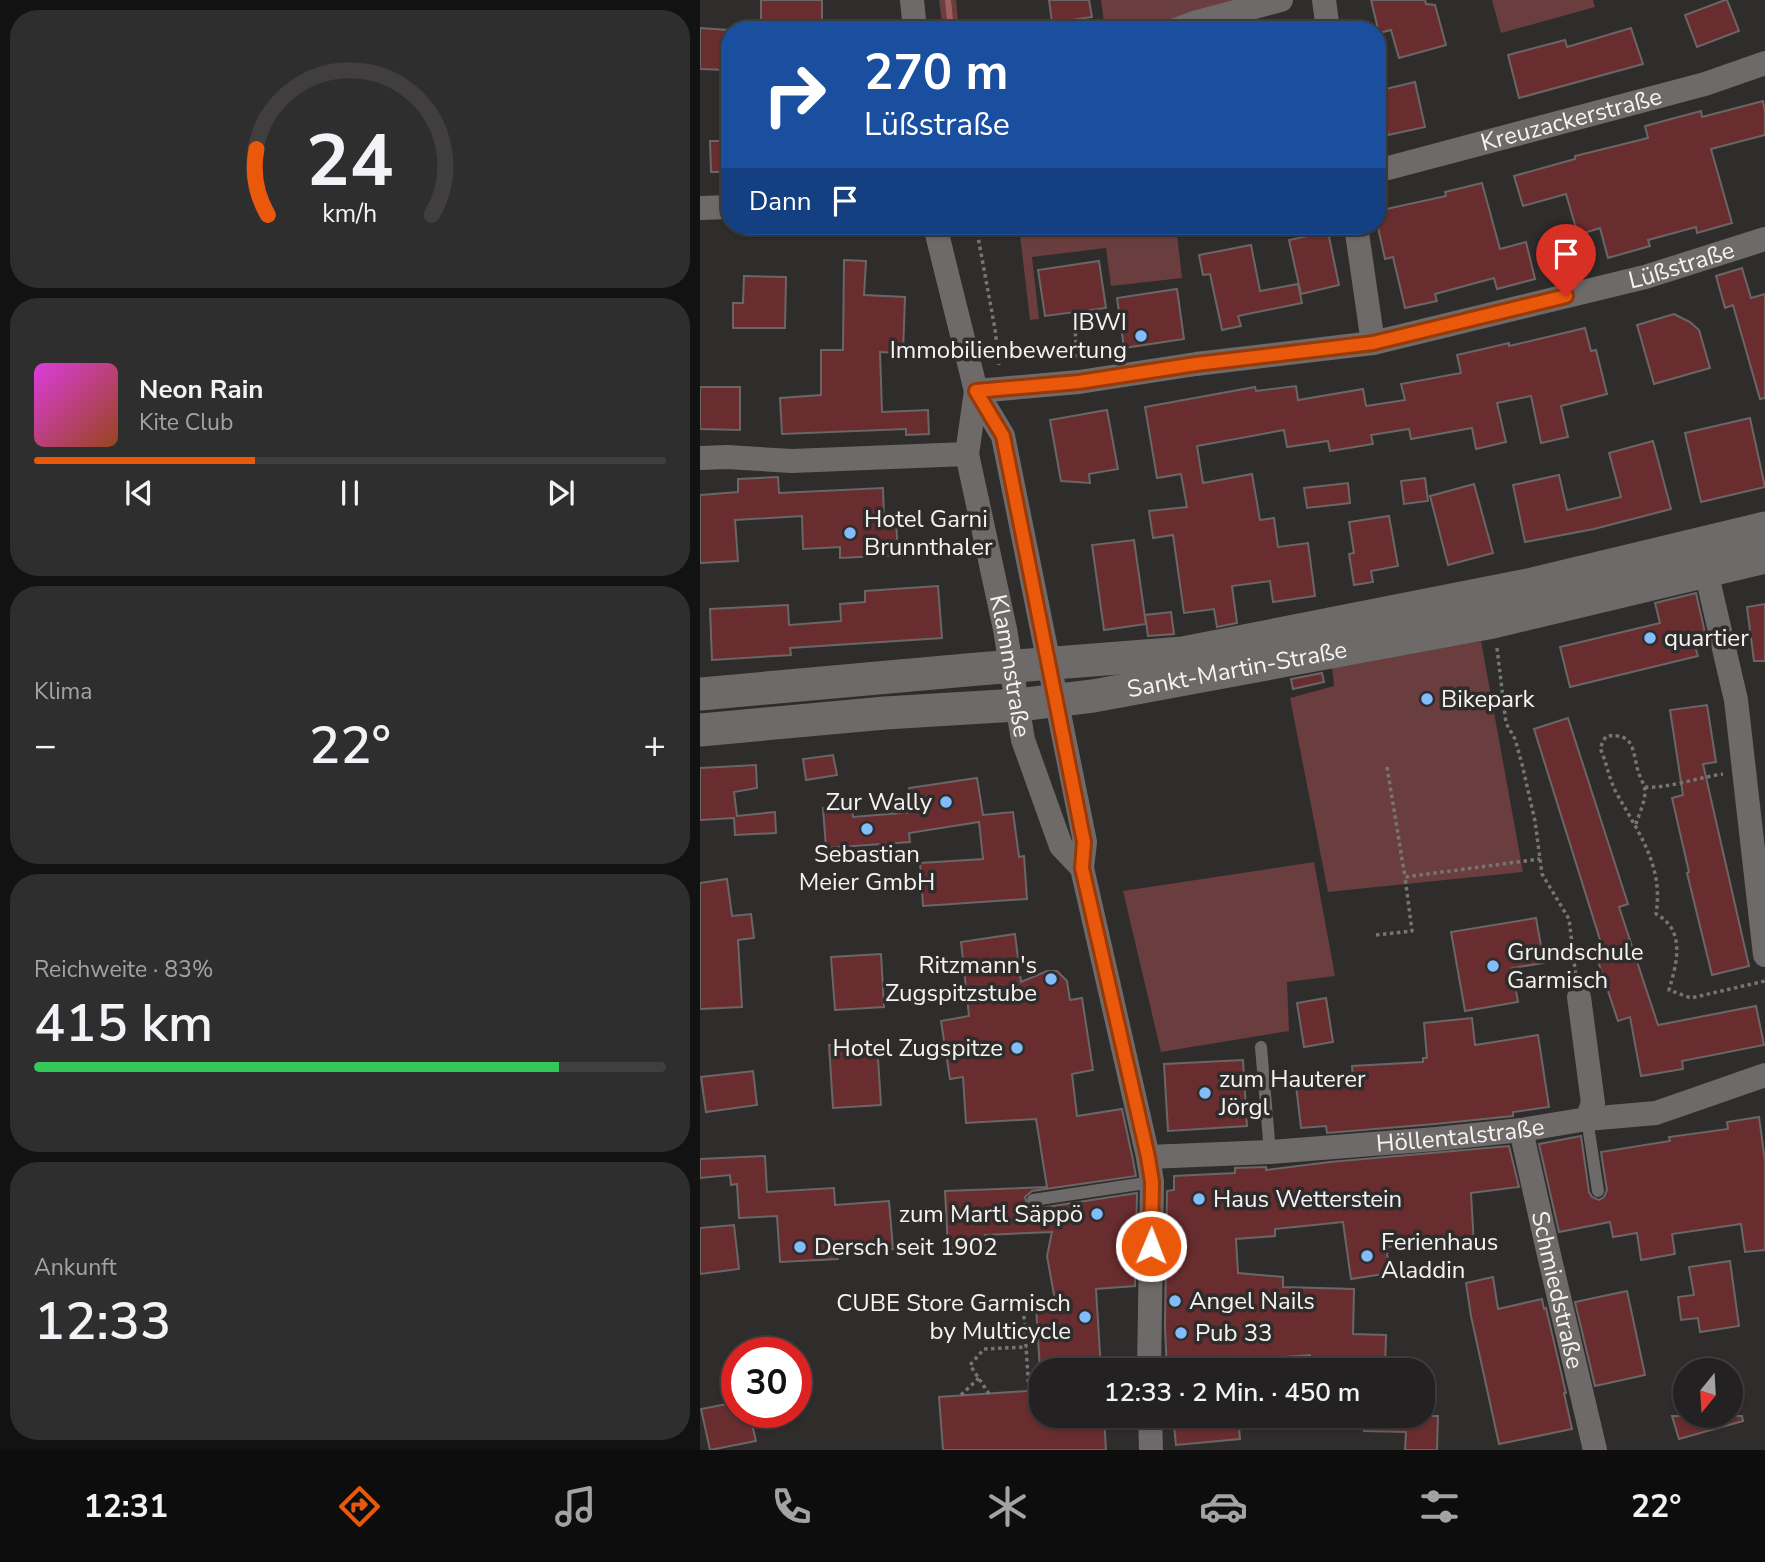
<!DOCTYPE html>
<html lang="de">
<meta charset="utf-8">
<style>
body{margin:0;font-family:"Nunito Sans",sans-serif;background:#2f2e2e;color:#f1f3f6;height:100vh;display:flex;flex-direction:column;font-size:26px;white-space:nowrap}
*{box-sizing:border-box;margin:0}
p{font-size:23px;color:#a3a3a5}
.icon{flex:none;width:38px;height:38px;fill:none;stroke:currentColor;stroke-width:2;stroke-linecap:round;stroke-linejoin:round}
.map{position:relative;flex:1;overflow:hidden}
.side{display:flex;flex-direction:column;gap:10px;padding:10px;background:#131212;width:700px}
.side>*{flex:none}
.hud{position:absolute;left:21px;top:21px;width:665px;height:214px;border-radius:28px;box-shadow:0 2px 5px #0004,0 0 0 2px #403e3f;background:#1a4fa0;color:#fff;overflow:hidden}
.needle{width:46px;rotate:198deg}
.buttons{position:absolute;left:973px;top:1358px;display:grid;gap:14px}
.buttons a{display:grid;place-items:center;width:70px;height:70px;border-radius:50%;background:#232121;box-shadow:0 2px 5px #0004,0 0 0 2px #403e3f;font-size:35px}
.speed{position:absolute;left:21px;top:1337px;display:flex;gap:14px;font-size:35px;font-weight:700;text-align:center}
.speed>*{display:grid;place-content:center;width:91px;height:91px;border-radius:50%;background:#232121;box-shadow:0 2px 5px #0004,0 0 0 2px #403e3f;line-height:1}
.speed .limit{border:10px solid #d22;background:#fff;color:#111}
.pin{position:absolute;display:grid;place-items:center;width:60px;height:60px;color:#fff;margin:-72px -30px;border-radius:50% 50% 50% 0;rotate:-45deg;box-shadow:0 0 7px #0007}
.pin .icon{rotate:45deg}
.me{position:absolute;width:77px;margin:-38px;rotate:1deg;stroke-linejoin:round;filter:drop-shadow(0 0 5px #0008)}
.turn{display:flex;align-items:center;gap:24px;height:147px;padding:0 28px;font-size:32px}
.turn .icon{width:91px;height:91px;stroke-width:2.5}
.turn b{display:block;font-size:49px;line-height:60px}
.then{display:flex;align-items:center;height:66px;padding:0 28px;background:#0003;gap:14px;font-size:26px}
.big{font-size:52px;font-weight:600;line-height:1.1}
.side .card{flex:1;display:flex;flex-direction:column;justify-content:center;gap:10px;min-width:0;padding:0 24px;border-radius:28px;background:#2f2e2e}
.side .dial{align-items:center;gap:0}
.dial svg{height:182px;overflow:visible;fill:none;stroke:#403e3f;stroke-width:7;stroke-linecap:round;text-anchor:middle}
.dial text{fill:#f1f3f6;stroke:none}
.song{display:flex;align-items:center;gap:21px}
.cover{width:84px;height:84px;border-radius:10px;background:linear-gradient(135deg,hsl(300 70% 55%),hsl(20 70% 35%))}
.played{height:7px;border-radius:4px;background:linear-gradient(90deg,#ea580c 35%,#403e3f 35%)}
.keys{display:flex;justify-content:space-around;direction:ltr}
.heat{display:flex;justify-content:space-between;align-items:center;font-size:38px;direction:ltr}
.charge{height:10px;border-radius:5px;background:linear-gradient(90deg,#34c759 83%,#403e3f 0)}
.trip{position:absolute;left:329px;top:1358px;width:406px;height:70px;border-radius:28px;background:#232121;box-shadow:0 2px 5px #0004,0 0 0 2px #403e3f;font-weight:600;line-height:70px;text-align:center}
.menu{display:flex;height:112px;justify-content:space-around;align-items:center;background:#0e0d0d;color:#a3a3a5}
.menu .icon{width:49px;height:49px}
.menu .active{color:#ea580c}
.menu b{font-size:32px;color:#f1f3f6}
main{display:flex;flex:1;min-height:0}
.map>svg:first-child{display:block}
.green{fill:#6a3e3e}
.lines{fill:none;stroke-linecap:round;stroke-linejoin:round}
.stream{stroke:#9f5e5e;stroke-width:6}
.building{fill:#692d2f;stroke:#6a6666;stroke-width:2}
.path{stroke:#777474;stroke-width:3.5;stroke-dasharray:3.5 3.5;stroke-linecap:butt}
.service{stroke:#6e6a6a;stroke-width:12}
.minor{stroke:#6e6a6a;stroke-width:24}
.secondary{stroke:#6e6a6a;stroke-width:33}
.route-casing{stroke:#983908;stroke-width:18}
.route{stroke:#ea580c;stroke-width:12}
.poi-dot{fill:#82bcfa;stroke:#2f2c2c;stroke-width:2.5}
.labels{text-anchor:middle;stroke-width:7;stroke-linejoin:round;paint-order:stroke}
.street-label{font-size:24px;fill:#f6f3f3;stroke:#2f2c2c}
.poi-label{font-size:24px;fill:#f6f3f3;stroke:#2f2c2c;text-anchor:start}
</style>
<main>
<section class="side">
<div class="card dial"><svg viewBox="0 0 100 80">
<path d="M14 69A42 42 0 1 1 86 69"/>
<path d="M14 69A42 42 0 0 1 9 40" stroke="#ea580c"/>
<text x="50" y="56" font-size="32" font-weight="700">24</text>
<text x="50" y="72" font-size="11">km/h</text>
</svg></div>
<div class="card">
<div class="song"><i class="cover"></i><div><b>Neon Rain</b><p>Kite Club</p></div></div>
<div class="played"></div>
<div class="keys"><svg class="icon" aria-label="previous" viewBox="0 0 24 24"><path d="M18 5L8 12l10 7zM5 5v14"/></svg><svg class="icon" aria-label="pause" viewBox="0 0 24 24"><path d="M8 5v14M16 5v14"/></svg><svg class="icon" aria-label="next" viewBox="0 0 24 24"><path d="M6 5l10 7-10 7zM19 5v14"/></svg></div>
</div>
<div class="card"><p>Klima</p>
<div class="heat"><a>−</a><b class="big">22°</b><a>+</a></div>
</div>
<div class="card"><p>Reichweite · 83%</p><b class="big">415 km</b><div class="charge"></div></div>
<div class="card"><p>Ankunft</p><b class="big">12:33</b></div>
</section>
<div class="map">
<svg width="1065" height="1450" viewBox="0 0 1065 1450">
<rect width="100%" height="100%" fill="#2f2c2c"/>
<g class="green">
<polygon points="239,0 256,0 259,30 243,30"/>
<polygon points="401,0 575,0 467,30 405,30"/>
<polygon points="792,0 893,0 895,7 801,33"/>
<polygon points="319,226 476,226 482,278 411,286 406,248 332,257 339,319 330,320"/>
<polygon points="781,641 823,872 628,892 590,698 634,686 632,667"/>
<polygon points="614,862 635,976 587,982 589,1031 461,1052 423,891"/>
</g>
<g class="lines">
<polyline class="stream" points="248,0 251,30"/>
</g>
<g class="building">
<rect x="61" y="0" width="61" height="30"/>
<polygon points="349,0 389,0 392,17 352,23"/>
<polygon points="671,0 725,0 726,4 735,5 746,45 699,58 691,30 679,33"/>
<polygon points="1025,0 1027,0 1039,31 997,47 985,15"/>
<polygon points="0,28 28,30 26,70 0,69"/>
<polygon points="931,28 943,64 819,98 808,55 865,40 867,47"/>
<polygon points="715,82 725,127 688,135 685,119 677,121 677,91"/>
<polygon points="1063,101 1065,111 1065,135 1011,149 1032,223 997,233 996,227 948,240 950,246 908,258 900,228 878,235 866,194 823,206 814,176 875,159 875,156 948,138 945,126 1001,111 1002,117"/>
<polygon points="10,141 30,141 30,172 11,172"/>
<polygon points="782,183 800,249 826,242 835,279 797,289 794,278 735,294 737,301 705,308 693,257 685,259 677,223 677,211 746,196 745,192"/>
<polygon points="628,232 639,285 601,294 589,240"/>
<polygon points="551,245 560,291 598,284 602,303 538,316 541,326 522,330 510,274 503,275 499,255"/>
<polygon points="144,260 166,261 164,295 205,297 203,353 180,352 182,412 228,410 229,434 206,435 206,429 82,434 80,398 121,395 121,350 143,350"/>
<polygon points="399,261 406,308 345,316 338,270"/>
<polygon points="1042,268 1051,298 1065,294 1065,398 1060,399 1033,305 1025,308 1016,276"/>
<polygon points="44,276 86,277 85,328 33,328 33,303 43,303"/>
<polygon points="477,289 484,339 424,348 417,298"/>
<polygon points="974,314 990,322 999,330 1010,368 954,384 937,325"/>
<polygon points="885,328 891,351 896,350 907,394 861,406 868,437 841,443 831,396 797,403 806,442 776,449 772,428 711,439 709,429 671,435 673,444 630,451 628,441 587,447 584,430 497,446 503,483 552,474 560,520 574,518 578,547 608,543 615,596 573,602 570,581 532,586 537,623 517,627 514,609 484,613 473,535 453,538 449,511 487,507 481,474 457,478 445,407 555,387 556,391 596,386 598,400 663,389 666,406 705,400 701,384 761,373 757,355 809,343 809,346"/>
<polygon points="0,387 40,387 40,430 0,429"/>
<polygon points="407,410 418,469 389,474 390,483 361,481 350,420"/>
<polygon points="1050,418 1065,487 1001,502 985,433"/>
<polygon points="953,441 971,509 894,529 825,542 813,485 859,475 867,510 921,497 909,453"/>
<polygon points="78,477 79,493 183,488 184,519 196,519 198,555 140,558 140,547 103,549 102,516 35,520 38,561 0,563 0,495 38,492 38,479"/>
<polygon points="725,478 728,501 704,504 701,481"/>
<polygon points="648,483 650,503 607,508 604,488"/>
<polygon points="774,484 793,553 748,565 730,496"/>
<polygon points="689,516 698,566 671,571 673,582 654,585 649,554 654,553 649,522"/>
<polygon points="434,540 446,624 404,630 392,545"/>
<polygon points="238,586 242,638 90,648 91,655 12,660 10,609 88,605 89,625 141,621 140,604 165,602 165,591"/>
<polygon points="996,593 1006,637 993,640 998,656 870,687 860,647 960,623 955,603"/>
<polygon points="1065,604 1065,661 1054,661 1047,607"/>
<polygon points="471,612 474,634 448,636 445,615"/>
<polygon points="622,673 624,682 593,689 591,679"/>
<polygon points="1007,705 1016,762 1003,764 1049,966 1012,975 987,873 989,872 972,798 983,795 970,710"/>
<polygon points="868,718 928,904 919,907 958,1025 1056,1006 1064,1045 982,1061 983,1069 941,1076 930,1017 918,1021 893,946 901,943 834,729"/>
<polygon points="133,755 137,775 106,780 103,759"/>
<polygon points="56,765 57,788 34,792 37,816 75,812 76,833 35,835 34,818 0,820 0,768"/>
<polygon points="277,778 283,815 313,812 319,857 324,856 327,899 223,906 220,863 283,859 279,822 209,833 210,842 126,848 123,808 152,806 153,817 213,812 209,788"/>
<polygon points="27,879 32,916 51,914 54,938 38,940 42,1007 0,1009 0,883"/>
<polygon points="836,918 844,963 812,968 818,1002 765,1011 751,932"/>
<polygon points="315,934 321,982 347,971 357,971 367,981 370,1000 382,998 393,1070 372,1074 377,1116 422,1109 433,1160 436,1176 332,1191 325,1197 327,1206 334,1209 437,1193 435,1286 396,1289 401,1370 340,1370 336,1307 356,1306 347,1256 352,1232 285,1235 285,1246 248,1248 245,1191 347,1187 336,1119 266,1123 263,1077 250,1079 241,1021 269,1016 261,942"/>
<polygon points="181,954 184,1007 135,1010 131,957"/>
<polygon points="626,998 633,1042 604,1047 597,1003"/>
<polygon points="772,1018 775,1045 838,1035 849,1107 813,1112 813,1116 735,1124 627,1133 626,1126 601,1128 596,1085 653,1078 652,1066 723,1062 723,1058 727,1058 724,1023"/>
<polygon points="177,1042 181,1105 133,1108 129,1045"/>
<polygon points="543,1060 547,1126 468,1131 464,1064"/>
<polygon points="53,1071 57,1105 6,1112 1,1077"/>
<polygon points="1059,1117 1065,1161 1065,1250 1045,1252 1041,1224 972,1234 975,1254 941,1260 937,1233 913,1237 910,1222 859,1232 839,1144 881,1136 889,1192 892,1197 899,1200 904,1197 907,1190 901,1152 970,1141 969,1137 1028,1129 1027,1122"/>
<polygon points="809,1146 819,1187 771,1193 774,1245 744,1247 744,1242 686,1247 690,1273 651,1279 643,1222 575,1229 575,1236 536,1239 538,1273 583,1277 583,1287 654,1289 653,1334 686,1335 685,1368 610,1366 610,1355 556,1359 556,1370 467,1370 465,1327 467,1191 474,1190 474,1176 535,1173 535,1168 566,1167 566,1170 630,1162"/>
<polygon points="65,1156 67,1192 134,1188 135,1205 189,1201 193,1249 138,1254 138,1259 80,1262 77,1216 39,1218 37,1184 31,1185 30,1175 0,1178 0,1159"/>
<polygon points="34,1225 39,1269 0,1274 0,1228"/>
<polygon points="1030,1261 1039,1326 1000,1332 998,1318 981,1320 978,1297 994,1295 989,1267"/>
<polygon points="793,1277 798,1309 842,1299 844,1309 846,1308 866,1393 864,1393 872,1429 799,1444 771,1316 766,1283"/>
<polygon points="927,1291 945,1375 895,1386 875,1302"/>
<polygon points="341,1390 341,1416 404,1416 406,1450 243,1450 239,1397"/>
<polygon points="37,1402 37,1412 49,1412 56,1441 10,1450 1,1409"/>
<polygon points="473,1416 538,1416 540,1439 476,1445"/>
<polygon points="664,1416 738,1416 737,1450 705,1450 706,1432 664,1431"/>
<polygon points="972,1416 1042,1416 1043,1421 979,1439"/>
</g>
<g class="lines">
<g class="path">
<polyline points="276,226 295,329 299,365"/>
<polyline points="374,312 377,359"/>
<polyline points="797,648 806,723 815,739 822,764 835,821 842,874 869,919 876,977"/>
<polyline points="687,767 705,877 840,859"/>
<path d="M945 787C966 789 1000 777 1023 774"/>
<path d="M936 824C939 814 945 802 945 792 945 785 940 778 938 771 932 749 935 733 906 736L900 748C907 763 909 780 917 794 938 832 964 866 956 914 986 930 977 963 969 990L991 998 1065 981"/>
<polyline points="676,935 712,931 705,877"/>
<polyline points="323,1302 329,1391"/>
<polyline points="289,1394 270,1365 284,1349 327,1347"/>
<polyline points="261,1395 279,1378"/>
</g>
<g class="service">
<polyline points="561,1047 570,1152"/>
<polyline points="887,1119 898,1191"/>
<polyline points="333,1200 452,1182"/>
</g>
<g class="minor">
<polyline points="212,0 215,30"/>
<polyline points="624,0 628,30"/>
<polyline points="475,30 497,22 581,0"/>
<path id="s1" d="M677 171 1005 84 1065 63"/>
<polyline points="0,208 30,207"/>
<polyline points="235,226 276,391 303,436 385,842 382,868 448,1157 452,1182 449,1370"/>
<polyline points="656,226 673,343"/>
<path id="s2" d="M276 391 379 382 496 364 673 343 945 277 1065 239"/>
<path id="s3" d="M276 391 267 454 305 629 323 740 361 846 382 868"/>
<polyline points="0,458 27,457 92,461 267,454"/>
<polyline points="1002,554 1036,700 1065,955"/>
<polyline points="879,997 893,1103 887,1119"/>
<path id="s4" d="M821 1130 849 1255 895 1450"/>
<path id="s5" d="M448 1157 570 1152 736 1139 821 1130 887 1119 956 1113 1065 1075"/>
<polyline points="450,1416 451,1450"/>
</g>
<g class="secondary">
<polyline points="0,694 278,669 483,653 828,585 1065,528"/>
<path id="s6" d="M0 730 185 713 318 705 393 696 793 622 1065 557"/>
</g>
</g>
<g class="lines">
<defs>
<polyline id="route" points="451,1246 452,1182 448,1157 382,868 384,842 303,436 276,391 379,382 496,364 673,343 866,296"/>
</defs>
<use href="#route" class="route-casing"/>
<use href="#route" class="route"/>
</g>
<g class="poi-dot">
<circle cx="441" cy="336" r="7"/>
<circle cx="150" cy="533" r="7"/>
<circle cx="950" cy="638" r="7"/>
<circle cx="727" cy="699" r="7"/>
<circle cx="246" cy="802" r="7"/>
<circle cx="167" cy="829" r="7"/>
<circle cx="793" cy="966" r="7"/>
<circle cx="351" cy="979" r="7"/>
<circle cx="317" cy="1048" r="7"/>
<circle cx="505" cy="1093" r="7"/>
<circle cx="499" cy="1199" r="7"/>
<circle cx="397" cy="1214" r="7"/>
<circle cx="100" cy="1247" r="7"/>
<circle cx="667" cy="1256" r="7"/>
<circle cx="475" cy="1301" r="7"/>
<circle cx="385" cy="1317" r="7"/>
<circle cx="481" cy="1333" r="7"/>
</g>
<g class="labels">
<g class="street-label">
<text dy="8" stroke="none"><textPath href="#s1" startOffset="201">Kreuzackerstraße</textPath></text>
<text dy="8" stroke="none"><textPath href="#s2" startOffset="718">Lüßstraße</textPath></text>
<text dy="8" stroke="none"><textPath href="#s3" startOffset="280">Klammstraße</textPath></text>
<text dy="8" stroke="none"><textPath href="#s6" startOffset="541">Sankt-Martin-Straße</textPath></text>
<text dy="8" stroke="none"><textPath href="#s5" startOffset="313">Höllentalstraße</textPath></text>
<text dy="8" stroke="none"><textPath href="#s4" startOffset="164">Schmiedstraße</textPath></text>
</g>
<g class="poi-label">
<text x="427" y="330" text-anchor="end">IBWI<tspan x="427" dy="28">Immobilienbewertung</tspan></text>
<text x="164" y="527">Hotel Garni<tspan x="164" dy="28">Brunnthaler</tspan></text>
<text x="964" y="646">quartier</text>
<text x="741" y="707">Bikepark</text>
<text x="232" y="810" text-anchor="end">Zur Wally</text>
<text x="167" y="862" text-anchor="middle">Sebastian<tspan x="167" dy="28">Meier GmbH</tspan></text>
<text x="807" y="960">Grundschule<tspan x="807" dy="28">Garmisch</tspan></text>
<text x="337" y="973" text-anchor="end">Ritzmann's<tspan x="337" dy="28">Zugspitzstube</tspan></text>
<text x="303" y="1056" text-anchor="end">Hotel Zugspitze</text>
<text x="519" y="1087">zum Hauterer<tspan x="519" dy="28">Jörgl</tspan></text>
<text x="513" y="1207">Haus Wetterstein</text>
<text x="383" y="1222" text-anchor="end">zum Martl Säppö</text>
<text x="681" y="1250">Ferienhaus<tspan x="681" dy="28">Aladdin</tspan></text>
<text x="114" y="1255">Dersch seit 1902</text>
<text x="489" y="1309">Angel Nails</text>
<text x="371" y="1311" text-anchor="end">CUBE Store Garmisch<tspan x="371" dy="28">by Multicycle</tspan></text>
<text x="495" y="1341">Pub 33</text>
</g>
</g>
</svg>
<div class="buttons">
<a><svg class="needle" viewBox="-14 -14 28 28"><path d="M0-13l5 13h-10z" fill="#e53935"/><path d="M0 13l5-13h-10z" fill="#a3a3a5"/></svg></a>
</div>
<div class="speed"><div class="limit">30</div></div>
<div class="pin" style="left:866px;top:296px;background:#d93025"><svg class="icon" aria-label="arrive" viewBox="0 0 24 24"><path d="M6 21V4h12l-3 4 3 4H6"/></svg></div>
<svg class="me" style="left:451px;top:1246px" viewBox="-20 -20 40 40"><circle r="17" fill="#ea580c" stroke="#fff" stroke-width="3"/><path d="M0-11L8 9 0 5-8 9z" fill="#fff"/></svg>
<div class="trip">12:33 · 2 Min. · 450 m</div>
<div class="hud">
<div class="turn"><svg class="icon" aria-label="right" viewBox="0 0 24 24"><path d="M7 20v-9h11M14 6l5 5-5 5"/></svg><div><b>270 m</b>Lüßstraße</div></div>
<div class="then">Dann<svg class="icon" aria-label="arrive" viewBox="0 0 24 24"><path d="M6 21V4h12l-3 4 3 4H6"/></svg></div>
</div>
</div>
</main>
<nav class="menu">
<b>12:31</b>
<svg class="icon active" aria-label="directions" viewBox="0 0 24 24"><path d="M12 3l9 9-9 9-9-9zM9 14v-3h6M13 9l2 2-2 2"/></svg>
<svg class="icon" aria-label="music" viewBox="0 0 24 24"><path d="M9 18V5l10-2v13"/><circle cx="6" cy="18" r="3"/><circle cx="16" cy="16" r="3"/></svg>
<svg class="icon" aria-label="phone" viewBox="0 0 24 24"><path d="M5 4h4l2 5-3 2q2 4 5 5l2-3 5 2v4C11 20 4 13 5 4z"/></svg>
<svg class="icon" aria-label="climate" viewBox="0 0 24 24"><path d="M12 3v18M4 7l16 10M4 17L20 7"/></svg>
<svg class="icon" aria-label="car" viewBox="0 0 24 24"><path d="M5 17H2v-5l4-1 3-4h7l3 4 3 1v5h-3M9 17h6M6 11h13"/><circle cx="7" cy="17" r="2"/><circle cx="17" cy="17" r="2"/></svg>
<svg class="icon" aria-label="filters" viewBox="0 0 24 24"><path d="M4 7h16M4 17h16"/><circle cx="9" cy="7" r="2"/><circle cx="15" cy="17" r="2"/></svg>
<b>22°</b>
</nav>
